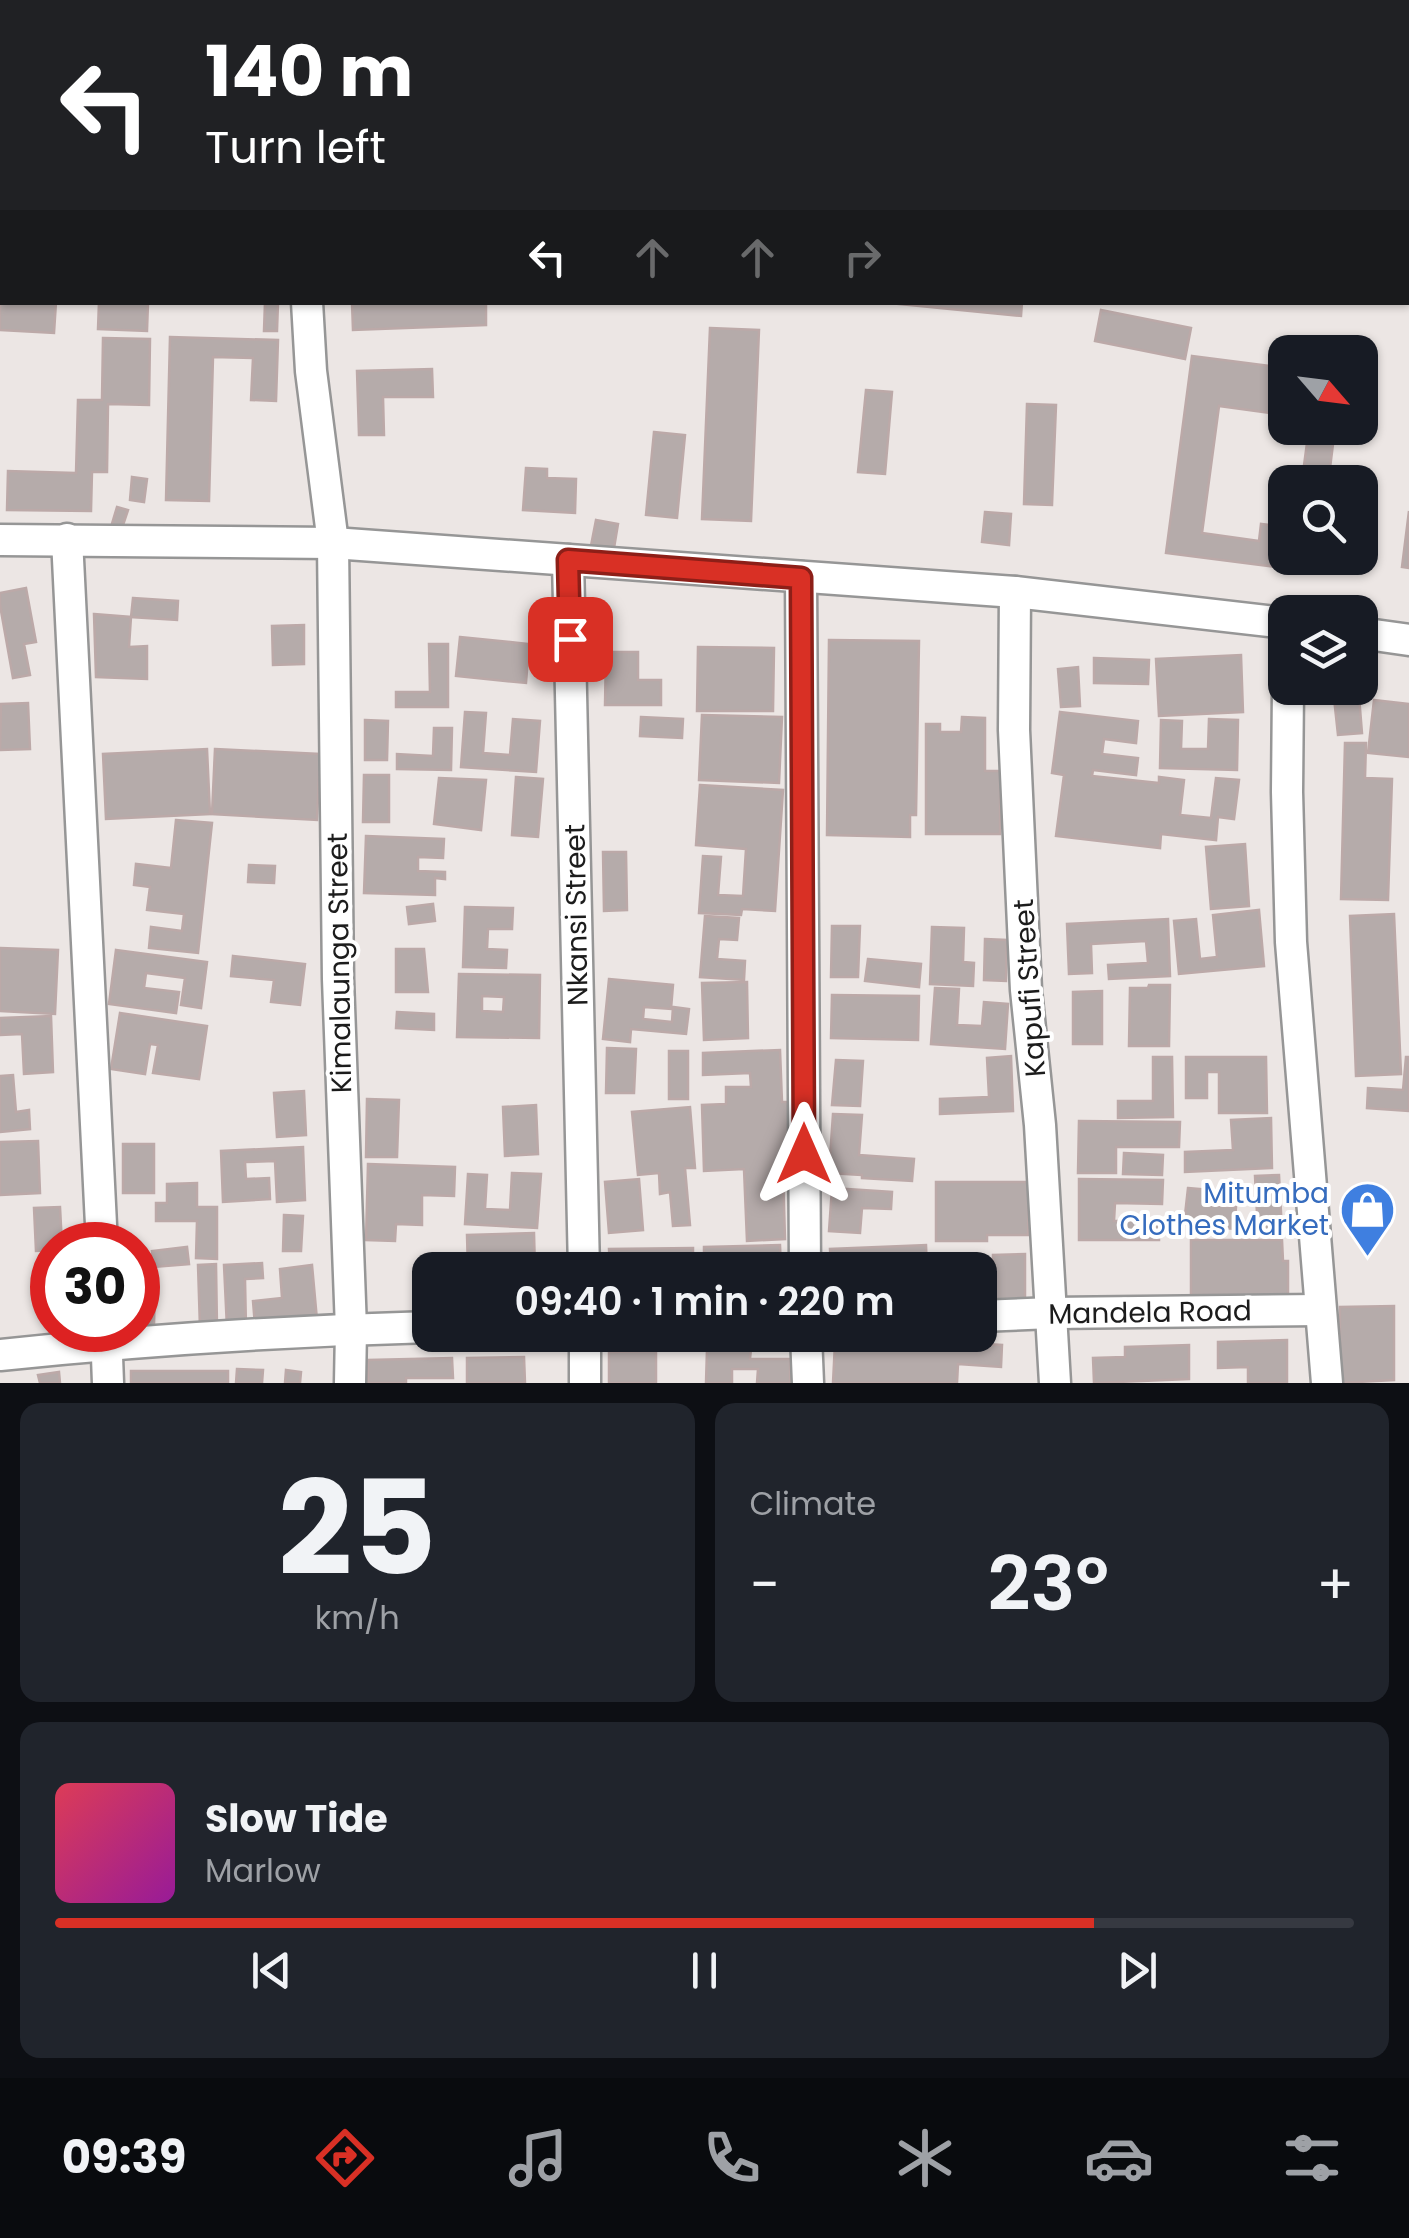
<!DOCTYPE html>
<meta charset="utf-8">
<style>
body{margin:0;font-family:Poppins,sans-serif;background:#20242c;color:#f1f3f6;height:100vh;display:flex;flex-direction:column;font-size:38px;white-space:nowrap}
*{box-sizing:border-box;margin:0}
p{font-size:32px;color:#9ea1a6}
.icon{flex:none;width:55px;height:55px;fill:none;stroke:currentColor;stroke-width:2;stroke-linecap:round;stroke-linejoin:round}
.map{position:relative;height:1383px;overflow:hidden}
.sheet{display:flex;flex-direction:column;gap:20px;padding:20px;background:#0d0f14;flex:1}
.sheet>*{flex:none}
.guide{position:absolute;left:0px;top:0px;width:1410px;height:305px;box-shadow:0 2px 8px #0004;background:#202124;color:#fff;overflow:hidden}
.needle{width:65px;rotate:118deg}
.buttons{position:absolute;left:1268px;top:335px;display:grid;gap:20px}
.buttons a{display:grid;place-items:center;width:110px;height:110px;border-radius:20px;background:#171b24;box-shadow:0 2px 8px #0004;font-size:50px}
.speed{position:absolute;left:30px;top:1222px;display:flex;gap:20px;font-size:50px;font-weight:700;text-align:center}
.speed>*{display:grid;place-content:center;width:130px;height:130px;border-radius:50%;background:#171b24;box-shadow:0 2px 8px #0004;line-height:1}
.speed .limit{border:15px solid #d22;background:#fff;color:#111}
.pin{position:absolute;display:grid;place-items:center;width:85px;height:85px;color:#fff;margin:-42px;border-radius:20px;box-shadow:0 5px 15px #0006}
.me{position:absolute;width:110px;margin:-55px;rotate:0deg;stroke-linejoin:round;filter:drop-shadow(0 0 8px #0008)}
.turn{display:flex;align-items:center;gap:35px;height:210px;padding:0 40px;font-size:45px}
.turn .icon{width:130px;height:130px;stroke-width:2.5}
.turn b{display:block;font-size:70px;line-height:85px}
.lanes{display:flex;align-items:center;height:95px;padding:0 40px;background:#0003;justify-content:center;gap:50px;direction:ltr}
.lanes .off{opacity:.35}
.big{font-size:75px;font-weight:600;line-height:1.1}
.sheet .tile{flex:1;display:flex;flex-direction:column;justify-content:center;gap:15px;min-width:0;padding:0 35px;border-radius:20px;background:#20242c}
.sheet .dial{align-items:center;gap:0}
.dial b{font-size:130px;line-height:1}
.song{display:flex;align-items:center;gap:30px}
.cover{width:120px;height:120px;border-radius:15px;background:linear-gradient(135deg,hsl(350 70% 55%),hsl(300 70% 35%))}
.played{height:10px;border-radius:5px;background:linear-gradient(90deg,#d93025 80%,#363941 80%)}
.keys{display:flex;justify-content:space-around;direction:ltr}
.heat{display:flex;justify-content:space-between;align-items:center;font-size:55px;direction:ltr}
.sheet .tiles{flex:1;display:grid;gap:20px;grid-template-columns:1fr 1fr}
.tile:last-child{grid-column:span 2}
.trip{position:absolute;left:412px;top:1252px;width:585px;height:100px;border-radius:20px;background:#171b24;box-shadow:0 2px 8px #0004;font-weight:600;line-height:100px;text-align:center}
.menu{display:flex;height:160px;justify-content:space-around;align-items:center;background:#090b0e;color:#9ea1a6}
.menu .icon{width:70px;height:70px}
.menu .on{color:#d93025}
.menu b{font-size:45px;color:#f1f3f6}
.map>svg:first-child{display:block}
.building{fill:#b5abaa;stroke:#bca9a8;stroke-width:2.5;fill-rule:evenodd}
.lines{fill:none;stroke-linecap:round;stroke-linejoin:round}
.minor-casing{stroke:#969696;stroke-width:35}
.minor{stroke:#fff;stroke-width:30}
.route-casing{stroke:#8d1f18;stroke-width:25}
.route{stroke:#d93025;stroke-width:18}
.labels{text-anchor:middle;stroke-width:8;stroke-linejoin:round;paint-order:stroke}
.street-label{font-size:28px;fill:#1c1c1c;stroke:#fff}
.shop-label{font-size:28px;fill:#366cbe;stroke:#fff;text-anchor:end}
</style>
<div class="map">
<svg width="1409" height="1383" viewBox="0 0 1409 1383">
<rect width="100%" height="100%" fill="#ece6e4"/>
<g class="building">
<rect x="0" y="102" width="2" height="65"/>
<polygon points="0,292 2,292 2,302 56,302 54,333 0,330"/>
<polygon points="99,302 148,302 147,331 98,329"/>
<polygon points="265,302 278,302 277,331 264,331"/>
<polygon points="352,302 486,302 486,325 353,330"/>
<polygon points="879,302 1022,302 1021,316"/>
<polygon points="1101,310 1191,328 1185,359 1095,341"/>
<polygon points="710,328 759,330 751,521 702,519"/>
<polygon points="170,337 278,340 276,401 251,400 253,358 213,357 209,501 166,500"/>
<polygon points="103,338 150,339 149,405 108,404 107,472 92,472 91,511 7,510 8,471 76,473 78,400 102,400"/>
<polygon points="1192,356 1285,368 1285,415 1219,406 1202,533 1259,541 1261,524 1285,527 1285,558 1292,558 1291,569 1166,553"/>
<polygon points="432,369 433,397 383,397 384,435 359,435 357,371"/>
<polygon points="866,390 892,392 885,474 858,472"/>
<polygon points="1027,404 1056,405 1052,505 1024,504"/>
<polygon points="1309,428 1335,428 1329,476 1303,473"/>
<polygon points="654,432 685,435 677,518 646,515"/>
<polygon points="526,468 547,469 547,478 576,479 575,513 523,510"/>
<polygon points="132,477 147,479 144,502 130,500"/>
<polygon points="117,507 128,510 121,531 111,527"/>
<polygon points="1409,511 1409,568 1402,567"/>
<polygon points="985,512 1011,514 1009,545 982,542"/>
<polygon points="596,520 618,524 612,560 589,556"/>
<polygon points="26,588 36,642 24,644 30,675 13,678 0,605 0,593"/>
<polygon points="133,598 178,601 177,620 131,617"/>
<polygon points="94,614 131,617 129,647 147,646 147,679 96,677"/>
<polygon points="304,625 304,664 273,665 272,626"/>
<polygon points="460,637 529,644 526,683 456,676"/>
<polygon points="829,640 919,641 916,815 910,815 910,837 827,835"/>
<polygon points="429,644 448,644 448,707 396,707 396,692 430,692"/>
<polygon points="698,647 774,648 773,711 697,711"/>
<polygon points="606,652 638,652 638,680 661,680 661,705 605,705"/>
<polygon points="1241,655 1243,712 1159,716 1156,659"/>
<polygon points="1094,658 1149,660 1148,684 1094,683"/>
<polygon points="1078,667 1080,706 1061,707 1058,669"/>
<polygon points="1359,696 1362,733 1338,735 1334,698"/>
<polygon points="1374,700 1409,704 1409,757 1368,753"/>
<polygon points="28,703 30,749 0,750 1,704"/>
<polygon points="465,712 486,713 483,753 510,755 513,719 540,721 536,772 461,767"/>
<polygon points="1060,712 1138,721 1136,743 1104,739 1102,754 1138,758 1136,775 1093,770 1092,776 1159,783 1159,777 1184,780 1180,815 1211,818 1216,778 1239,780 1234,819 1218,817 1216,840 1161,834 1160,848 1056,836 1064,775 1052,773"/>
<polygon points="702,715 782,717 779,783 699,780"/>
<polygon points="641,717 683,719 682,738 640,736"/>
<polygon points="962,717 985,718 985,771 1000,771 1000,834 926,834 926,724 940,724 940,732 961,732"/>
<polygon points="1209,719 1238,720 1237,770 1160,768 1161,720 1182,721 1181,749 1208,749"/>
<polygon points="365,720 388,721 387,760 365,760"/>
<polygon points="434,728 452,728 451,770 397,769 397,754 433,756"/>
<polygon points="1345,743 1366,743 1365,778 1392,779 1388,900 1341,899"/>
<polygon points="207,749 210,814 106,819 103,754"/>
<polygon points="215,749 320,754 317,820 212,814"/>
<polygon points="364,775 389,775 389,822 363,822"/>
<polygon points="516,777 543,779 538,837 512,835"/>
<polygon points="439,778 486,780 481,830 434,824"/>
<polygon points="700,785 783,790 775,911 742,909 741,915 699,913 703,856 721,857 718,895 743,896 746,849 696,845"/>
<polygon points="176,820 212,823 198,953 149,948 151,927 182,931 184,914 147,910 150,887 134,885 136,864 171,868"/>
<polygon points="366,836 444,839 443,858 418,857 418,871 445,872 445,879 435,878 435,895 364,893"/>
<polygon points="1245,844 1249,906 1211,909 1206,847"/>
<polygon points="603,852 626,852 627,910 604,911"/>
<polygon points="249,865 275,866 274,883 248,882"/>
<polygon points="433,904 435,921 409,924 407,907"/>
<polygon points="465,907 513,908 512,929 488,929 487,949 507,950 506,968 463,967"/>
<polygon points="1259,910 1264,966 1179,974 1174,921 1196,919 1200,959 1217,957 1213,915"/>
<polygon points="1394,914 1401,1074 1356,1076 1350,916"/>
<polygon points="705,916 739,918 737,940 719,939 717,959 745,961 744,980 700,977"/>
<polygon points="1168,919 1170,976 1109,979 1108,965 1148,963 1146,941 1091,944 1092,973 1069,974 1067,924"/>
<polygon points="832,926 860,926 858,977 831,977"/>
<polygon points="932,927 964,928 963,962 974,963 973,986 930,984"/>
<polygon points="985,939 1007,940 1006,981 984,980"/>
<polygon points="0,948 58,950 55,1014 0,1011"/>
<polygon points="396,949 424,949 428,992 396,992"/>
<polygon points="116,950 207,962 201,1008 181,1005 185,978 146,973 144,988 179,992 176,1013 109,1004"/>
<polygon points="233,956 305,964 300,1005 271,1002 274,980 231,976"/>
<polygon points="868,959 921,964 919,987 865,981"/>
<path d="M459 974 540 975 539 1038 457 1037ZM482 996 504 997 503 1012 482 1011Z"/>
<polygon points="609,979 673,985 671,1009 644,1007 643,1019 672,1022 673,1007 689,1009 686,1034 631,1029 630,1042 603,1039"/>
<polygon points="747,982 748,1038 704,1040 702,983"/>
<polygon points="1149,985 1170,985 1169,1046 1129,1046 1130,988 1148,988"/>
<polygon points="935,988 959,989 957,1025 982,1026 984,1002 1008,1004 1005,1049 931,1044"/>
<polygon points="1102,991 1102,1044 1073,1044 1073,992"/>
<polygon points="832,995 919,996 918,1040 831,1038"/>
<polygon points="397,1012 434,1014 434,1030 396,1028"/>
<polygon points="120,1013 207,1026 199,1079 153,1073 158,1045 150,1044 145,1074 111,1069"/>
<polygon points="51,1016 53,1072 24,1074 22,1034 0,1035 0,1018"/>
<polygon points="607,1048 636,1049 634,1093 606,1093"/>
<polygon points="780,1050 782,1102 788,1102 790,1172 783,1172 785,1239 747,1241 744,1169 704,1171 702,1105 726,1104 726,1087 751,1087 750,1073 703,1075 703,1053"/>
<rect x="669" y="1051" width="19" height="48"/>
<polygon points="1011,1056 1013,1111 940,1114 940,1099 989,1097 987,1058"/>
<polygon points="1153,1057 1172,1057 1173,1117 1118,1118 1118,1101 1153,1101"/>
<polygon points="1186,1057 1266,1057 1267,1113 1219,1113 1219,1072 1207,1072 1207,1098 1186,1098"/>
<polygon points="1406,1057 1409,1057 1409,1111 1367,1108 1368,1088 1403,1090"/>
<polygon points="836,1060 863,1061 860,1106 832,1105"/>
<polygon points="13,1075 16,1112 29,1110 30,1129 0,1132 0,1076"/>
<polygon points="304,1091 306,1135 277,1137 274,1093"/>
<polygon points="367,1099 399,1100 397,1157 366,1157"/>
<polygon points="536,1105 538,1154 505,1156 503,1107"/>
<polygon points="690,1107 695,1168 685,1168 690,1225 673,1226 670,1192 660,1194 659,1173 638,1175 632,1112"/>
<polygon points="833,1114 862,1115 859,1155 914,1159 912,1181 862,1178 862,1175 829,1173"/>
<polygon points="1271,1118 1272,1168 1185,1172 1185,1152 1233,1150 1231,1120"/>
<polygon points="1079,1121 1180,1122 1179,1147 1116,1147 1116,1173 1078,1173"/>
<polygon points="38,1141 40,1193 0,1195 0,1142"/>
<rect x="123" y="1144" width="31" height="49"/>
<polygon points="303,1147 305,1200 277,1202 275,1161 245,1162 246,1179 269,1178 270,1199 223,1202 221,1151"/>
<polygon points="1124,1153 1163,1155 1162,1175 1123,1174"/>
<polygon points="368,1164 455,1167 454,1196 422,1195 422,1225 396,1224 395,1241 366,1240"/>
<polygon points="512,1173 541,1174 537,1228 465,1224 468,1174 487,1175 485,1209 510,1210"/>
<polygon points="1279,1175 1282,1231 1258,1232 1255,1176"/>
<polygon points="639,1179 643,1230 609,1233 605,1182"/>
<polygon points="1079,1179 1163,1180 1162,1204 1115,1203 1114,1221 1159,1221 1159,1240 1079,1240"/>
<polygon points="936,1182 1029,1182 1028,1235 987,1235 987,1241 936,1241"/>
<polygon points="197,1183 197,1207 217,1207 217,1259 196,1258 197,1221 156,1221 156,1203 167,1203 167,1184"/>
<polygon points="832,1188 892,1192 891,1209 862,1208 860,1233 829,1231"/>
<polygon points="1188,1188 1210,1190 1209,1205 1236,1207 1234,1229 1184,1224"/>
<polygon points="60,1207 62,1245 52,1245 52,1250 36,1251 34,1208"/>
<polygon points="284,1215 303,1216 301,1251 283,1251"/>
<polygon points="534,1233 535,1270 468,1270 467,1235"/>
<polygon points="1191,1240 1282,1240 1283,1261 1288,1261 1288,1304 1191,1305"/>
<polygon points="780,1245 781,1270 704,1270 704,1247"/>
<polygon points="926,1245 927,1270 831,1270 830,1249"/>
<polygon points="187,1247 189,1264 154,1267 152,1251"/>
<polygon points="693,1248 693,1270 610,1270 609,1249"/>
<polygon points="1025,1254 1025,1301 993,1302 993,1255"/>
<polygon points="262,1263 263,1278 245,1279 246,1327 227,1328 224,1265"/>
<polygon points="216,1264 217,1327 200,1328 198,1265"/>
<polygon points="312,1265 317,1320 255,1326 253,1301 282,1298 280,1269"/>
<polygon points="138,1279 155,1279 154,1326 138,1326"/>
<polygon points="1394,1306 1394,1380 1340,1383 1340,1307"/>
<polygon points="1287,1340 1287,1383 1248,1383 1248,1367 1218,1368 1218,1342"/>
<polygon points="936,1341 1002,1345 1001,1367 958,1364 957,1383 833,1383 835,1343 936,1348"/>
<polygon points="1189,1345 1189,1379 1094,1383 1093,1358 1125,1357 1125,1347"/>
<polygon points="707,1349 751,1349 750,1359 790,1359 790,1383 757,1383 758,1369 732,1369 732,1383 706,1383"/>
<polygon points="656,1351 656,1383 609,1383 609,1352"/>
<polygon points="524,1357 525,1383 467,1383 467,1358"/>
<polygon points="452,1358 453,1378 406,1378 406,1383 368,1383 368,1360"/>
<polygon points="237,1369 263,1370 262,1383 236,1383"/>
<polygon points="286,1370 301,1372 300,1383 285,1383"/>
<rect x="131" y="1371" width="97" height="12"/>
<polygon points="59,1372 60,1383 40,1383 38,1375"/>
</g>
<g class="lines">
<defs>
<g id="minor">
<polyline points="173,0 174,2"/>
<polyline points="307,302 311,371 333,543 338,979 351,1329 350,1383"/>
<polyline points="67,539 102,1245"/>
<polyline points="0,540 333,543 1015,592 1285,623"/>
<polyline points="568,560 584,1270"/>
<polyline points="801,577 805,1270"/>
<polyline points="1015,592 1014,730 1026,990 1040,1125 1055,1383"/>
<polyline points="1360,633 1409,640"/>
<polyline points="1288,688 1287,792 1291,942 1327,1383"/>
<polyline points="980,1316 1051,1313 1320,1310"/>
<polyline points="106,1330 108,1383"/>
<polyline points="585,1335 585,1383"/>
<polyline points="806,1335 808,1383"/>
<path d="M0 1355C143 1340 286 1331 430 1327"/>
</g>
</defs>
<use href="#minor" class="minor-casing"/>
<use href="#minor" class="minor"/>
</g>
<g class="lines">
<defs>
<polyline id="route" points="570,639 568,560 801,578 804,1154"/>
</defs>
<use href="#route" class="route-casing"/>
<use href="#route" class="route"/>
</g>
<defs>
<symbol id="shop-pin" viewBox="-11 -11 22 30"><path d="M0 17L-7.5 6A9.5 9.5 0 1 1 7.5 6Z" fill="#3f7fe0" stroke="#fff"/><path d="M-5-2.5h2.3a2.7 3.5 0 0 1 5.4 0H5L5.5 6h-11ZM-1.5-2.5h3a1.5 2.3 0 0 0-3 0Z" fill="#fff"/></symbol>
</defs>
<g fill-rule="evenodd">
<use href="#shop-pin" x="1336" y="1178" width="63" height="86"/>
</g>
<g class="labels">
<g class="street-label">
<text transform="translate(576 915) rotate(-91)" y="10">Nkansi Street</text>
<text transform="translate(339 963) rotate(-91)" y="10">Kimalaunga Street</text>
<text transform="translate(1029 988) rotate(-94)" y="10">Kapufi Street</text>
<text transform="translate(1150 1312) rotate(-1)" y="10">Mandela Road</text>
</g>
<g class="shop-label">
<text x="1329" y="1203">Mitumba<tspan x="1329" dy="32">Clothes Market</tspan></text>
</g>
</g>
</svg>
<div class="buttons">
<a><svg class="needle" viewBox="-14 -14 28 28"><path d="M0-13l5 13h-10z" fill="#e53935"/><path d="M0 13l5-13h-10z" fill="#9ea1a6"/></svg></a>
<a><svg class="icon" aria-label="search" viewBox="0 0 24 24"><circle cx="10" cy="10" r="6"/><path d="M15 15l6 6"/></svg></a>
<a><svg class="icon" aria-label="layers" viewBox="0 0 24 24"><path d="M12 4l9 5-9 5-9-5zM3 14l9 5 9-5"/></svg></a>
</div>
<div class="speed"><div class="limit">30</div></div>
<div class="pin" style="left:570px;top:639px;background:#d93025"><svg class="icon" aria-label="arrive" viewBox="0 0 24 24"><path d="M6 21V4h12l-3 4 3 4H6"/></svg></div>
<svg class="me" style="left:804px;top:1154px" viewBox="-20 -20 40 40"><path d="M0-17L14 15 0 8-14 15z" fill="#d93025" stroke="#fff" stroke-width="4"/></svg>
<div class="trip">09:40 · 1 min · 220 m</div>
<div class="guide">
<div class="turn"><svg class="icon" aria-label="left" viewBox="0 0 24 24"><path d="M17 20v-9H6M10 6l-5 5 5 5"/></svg><div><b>140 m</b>Turn left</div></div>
<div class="lanes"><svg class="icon" aria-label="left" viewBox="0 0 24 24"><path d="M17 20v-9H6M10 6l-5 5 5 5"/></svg><svg class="icon off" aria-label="ahead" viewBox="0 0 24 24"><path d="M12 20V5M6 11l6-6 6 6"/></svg><svg class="icon off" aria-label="ahead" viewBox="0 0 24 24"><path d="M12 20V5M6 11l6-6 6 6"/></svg><svg class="icon off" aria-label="right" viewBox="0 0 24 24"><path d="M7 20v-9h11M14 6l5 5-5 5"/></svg></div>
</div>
</div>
<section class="sheet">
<div class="tiles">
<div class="tile dial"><b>25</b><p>km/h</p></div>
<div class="tile"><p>Climate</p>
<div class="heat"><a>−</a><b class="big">23°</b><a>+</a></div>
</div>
<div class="tile">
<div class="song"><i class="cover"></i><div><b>Slow Tide</b><p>Marlow</p></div></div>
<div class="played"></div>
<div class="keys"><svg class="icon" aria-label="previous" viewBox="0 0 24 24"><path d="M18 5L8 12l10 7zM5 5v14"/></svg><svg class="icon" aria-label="pause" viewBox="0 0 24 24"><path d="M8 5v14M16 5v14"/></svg><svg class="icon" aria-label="next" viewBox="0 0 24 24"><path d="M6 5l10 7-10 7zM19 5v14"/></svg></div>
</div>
</div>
</section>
<nav class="menu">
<b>09:39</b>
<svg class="icon on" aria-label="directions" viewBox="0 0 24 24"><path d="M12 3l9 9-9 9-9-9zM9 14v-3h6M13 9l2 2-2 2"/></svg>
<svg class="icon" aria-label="music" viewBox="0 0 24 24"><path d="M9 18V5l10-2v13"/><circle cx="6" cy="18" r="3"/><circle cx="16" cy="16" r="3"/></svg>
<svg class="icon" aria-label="phone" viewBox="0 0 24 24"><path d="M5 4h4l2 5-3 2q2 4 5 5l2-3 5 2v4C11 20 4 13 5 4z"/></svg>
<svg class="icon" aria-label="climate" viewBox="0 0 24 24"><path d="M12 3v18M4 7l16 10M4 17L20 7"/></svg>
<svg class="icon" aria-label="car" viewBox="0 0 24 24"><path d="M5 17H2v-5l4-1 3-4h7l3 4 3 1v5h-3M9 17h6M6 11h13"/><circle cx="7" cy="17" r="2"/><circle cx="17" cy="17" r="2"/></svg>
<svg class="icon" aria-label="filters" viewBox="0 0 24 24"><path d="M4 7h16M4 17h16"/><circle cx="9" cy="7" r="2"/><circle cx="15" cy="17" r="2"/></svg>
</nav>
